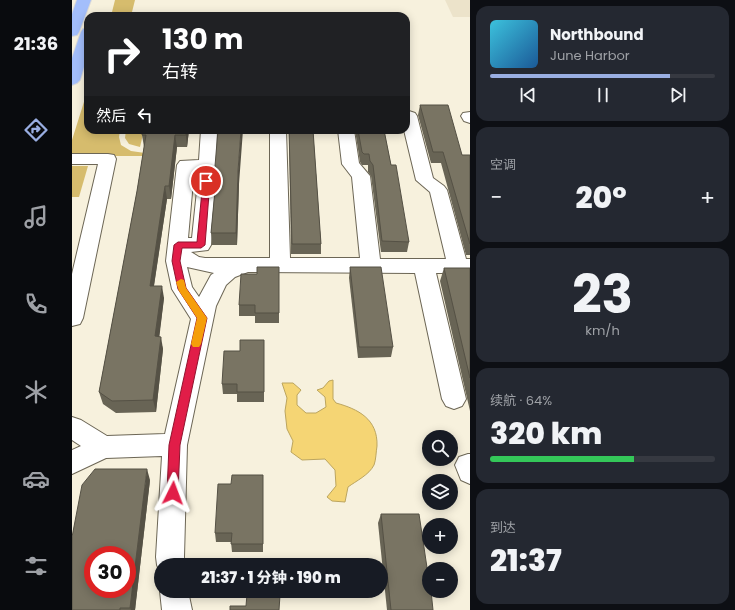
<!DOCTYPE html>
<html lang="zh">
<meta charset="utf-8">
<style>
body{margin:0;font-family:Poppins,"Noto Sans SC",sans-serif;background:#242831;color:#f1f3f6;height:100vh;display:flex;flex-direction:column;font-size:15px;white-space:nowrap}
*{box-sizing:border-box;margin:0}
p{font-size:13px;color:#9ea1a6}
.icon{flex:none;width:22px;height:22px;fill:none;stroke:currentColor;stroke-width:2;stroke-linecap:round;stroke-linejoin:round}
.map{position:relative;flex:1;overflow:hidden}
.side{display:flex;flex-direction:column;gap:6px;padding:6px;background:#0d0f14;width:265px}
.side>*{flex:none}
.guide{position:absolute;left:12px;top:12px;width:326px;height:122px;border-radius:12px;box-shadow:0 2px 10px #0003;background:#202124;color:#fff;overflow:hidden}
.controls{position:absolute;left:350px;top:430px;display:grid;gap:8px}
.controls a{display:grid;place-items:center;width:36px;height:36px;border-radius:50%;background:#171b24;box-shadow:0 2px 10px #0003;font-size:20px}
.speed{position:absolute;left:12px;top:546px;display:flex;gap:8px;font-size:20px;font-weight:700;text-align:center}
.speed>*{display:grid;place-content:center;width:52px;height:52px;border-radius:50%;background:#171b24;box-shadow:0 2px 10px #0003;line-height:1}
.speed .limit{border:6px solid #d22;background:#fff;color:#111}
.pin{position:absolute;display:grid;place-items:center;width:34px;height:34px;color:#fff;margin:-17px;border:2px solid #fff;border-radius:50%;box-shadow:0 1px 4px #0007}
.me{position:absolute;width:44px;margin:-22px;rotate:3deg;stroke-linejoin:round;filter:drop-shadow(0 0 3px #0008)}
.turn{display:flex;align-items:center;gap:14px;height:84px;padding:0 12px;font-size:18px}
.turn .icon{width:52px;height:52px;stroke-width:2.5}
.turn b{display:block;font-size:28px;line-height:34px}
.then{display:flex;align-items:center;height:38px;padding:0 12px;background:#0003;gap:8px;font-size:15px}
.big{font-size:30px;font-weight:800;line-height:1.1}
.side .tile{flex:1;display:flex;flex-direction:column;justify-content:center;gap:6px;min-width:0;padding:0 14px;border-radius:12px;background:#242831}
.side .dial{align-items:center;gap:0}
.dial b{font-size:52px;line-height:1}
.song{display:flex;align-items:center;gap:12px}
.cover{width:48px;height:48px;border-radius:6px;background:linear-gradient(135deg,hsl(190 70% 55%),hsl(210 70% 35%))}
.played{height:4px;border-radius:2px;background:linear-gradient(90deg,#99aee2 80%,#363941 80%)}
.keys{display:flex;justify-content:space-around;direction:ltr}
.heat{display:flex;justify-content:space-between;align-items:center;font-size:22px;direction:ltr}
.charge{height:6px;border-radius:3px;background:linear-gradient(90deg,#34c759 64%,#363941 0)}
.trip{position:absolute;left:82px;top:558px;width:234px;height:40px;border-radius:20px;background:#171b24;box-shadow:0 2px 10px #0003;font-weight:800;line-height:40px;text-align:center}
main{display:flex;flex:1;min-height:0}
.dock{display:flex;flex-direction:column;width:72px;justify-content:space-around;align-items:center;background:#090b0e;color:#9ea1a6}
.dock .icon{width:28px;height:28px}
.dock .on{color:#99aee2}
.dock b{font-size:18px;color:#f1f3f6}
.map>svg:first-child{display:block}
.built{fill:#ece3ca}
.green{fill:#d6bc6d}
.water{fill:#f5d574;stroke:#bca55e}
.lines{fill:none;stroke-linecap:round;stroke-linejoin:round}
.minor-casing{stroke:#6c6655;stroke-width:2}
.major-casing{stroke:#dbdad9;stroke-width:2}
.minor{fill:#fff;fill-rule:evenodd}
.major{fill:#a3befb;fill-rule:evenodd}
.wall{fill:#686455}
.shaded-wall{fill:#555145}
.building{fill:#797463;stroke:#555145;fill-rule:evenodd}
.route{fill:#e11d48;stroke:#92132f}
.slow{fill:#f59e0b}
</style>
<main>
<nav class="dock">
<b>21:36</b>
<svg class="icon on" aria-label="directions" viewBox="0 0 24 24"><path d="M12 3l9 9-9 9-9-9zM9 14v-3h6M13 9l2 2-2 2"/></svg>
<svg class="icon" aria-label="music" viewBox="0 0 24 24"><path d="M9 18V5l10-2v13"/><circle cx="6" cy="18" r="3"/><circle cx="16" cy="16" r="3"/></svg>
<svg class="icon" aria-label="phone" viewBox="0 0 24 24"><path d="M5 4h4l2 5-3 2q2 4 5 5l2-3 5 2v4C11 20 4 13 5 4z"/></svg>
<svg class="icon" aria-label="climate" viewBox="0 0 24 24"><path d="M12 3v18M4 7l16 10M4 17L20 7"/></svg>
<svg class="icon" aria-label="car" viewBox="0 0 24 24"><path d="M5 17H2v-5l4-1 3-4h7l3 4 3 1v5h-3M9 17h6M6 11h13"/><circle cx="7" cy="17" r="2"/><circle cx="17" cy="17" r="2"/></svg>
<svg class="icon" aria-label="filters" viewBox="0 0 24 24"><path d="M4 7h16M4 17h16"/><circle cx="9" cy="7" r="2"/><circle cx="15" cy="17" r="2"/></svg>
</nav>
<div class="map">
<svg width="398" height="610" viewBox="0 0 398 610">
<rect width="100%" height="100%" fill="#f7f1dd"/>
<polygon class="built" points="373,0 398,0 398,17 381,17"/>
<g class="green">
<polygon points="43,0 63,0 59,16 39,16"/>
<polygon points="16,89 16,130 48,130 47,137 49,145 59,151 73,153 72,156 0,156 0,140"/>
<polygon points="54,130 72,130 68,147 57,144 53,138"/>
<polygon points="0,166 16,166 7,197 0,197"/>
</g>
<path class="water" d="M261 380V399L264 403C286 409 306 419 305 446 304 452 304 460 302 465 297 475 284 481 276 487L273 502 260 501 255 497 264 486 263 470 253 459 230 460 219 452 221 441 215 429 213 411 215 398 210 383H221L229 390 225 395V405L234 413H244L254 407 253 397 245 390 251 388 257 381Z"/>
<g class="lines">
<defs>
<g id="minor">
<path d="M337 111 343 113 345 116 361 178 372 186 375 190 394 259H398V273H364L394 399 390 406 382 409 374 406 370 399 343 273 176 272 163 277 154 285 144 306 115 445 112 557 113 565H89V575L85 565 84 557 90 456 34 458 0 474V450L9 446 0 440V417L9 420 35 436 93 434 119 319 100 289 94 261 105 165 108 161 127 160 129 130H145L144 165 141 169 122 170 116 238H120L126 181 129 177 135 176 141 177 144 181 139 245 136 250 119 252 127 257 133 258H198V130H214L218 258H288L280 177 270 164 266 130H282L287 163 298 176 308 259H374L358 192 344 180 332 130H334V112ZM115 267 142 273 139 275 127 297 120 287Z"/>
<polygon points="398,112 398,123 392,121 389,116 391,113"/>
<polygon points="0,154 36,154 42,155 44,159 11,318 8,324 0,326 0,274 26,164 0,164"/>
<polygon points="396,454 398,454 398,484 389,480 383,465 387,457"/>
<polygon points="89,588 89,591 116,591 120,610 90,610 88,591"/>
</g>
<g id="major">
<polygon points="5,0 19,0 7,32 5,35 0,36 0,14"/>
<polygon points="16,28 16,54 8,80 5,83 0,85 0,58 9,32 11,29"/>
</g>
</defs>
<use href="#minor" class="minor-casing"/>
<use href="#major" class="major-casing"/>
<use href="#minor" class="minor"/>
<use href="#major" class="major"/>
</g>
<g class="wall">
<polygon points="348,105 390,155 398,155 398,255 394,255 369,163 359,163 346,115"/>
<polygon points="117,130 115,147 105,147 99,199 95,199 82,286 92,298 87,336 91,349 84,412 44,413 31,404 27,392 65,191 72,147 70,135"/>
<polygon points="217,130 241,130 249,244 249,254 219,254"/>
<polygon points="283,130 312,130 319,165 337,242 335,252 309,252 299,176 296,172 296,165 290,165 288,162"/>
<polygon points="143,166 167,184 165,245 140,245 139,233 144,176"/>
<polygon points="278,267 321,347 319,357 286,358 277,278"/>
<polygon points="372,268 398,268 398,411 368,281"/>
<polygon points="185,274 207,313 207,323 183,323 183,316 167,316 167,305"/>
<polygon points="192,340 192,402 165,402 165,394 151,394 150,384 168,351"/>
<polygon points="191,475 191,552 160,552 159,542 144,542 143,533 159,484"/>
<polygon points="78,480 63,610 0,610"/>
<polygon points="309,514 361,610 315,610 306,523"/>
</g>
<g class="shaded-wall">
<polygon points="114,130 117,130 115,147 114,135"/>
<polygon points="169,130 171,130 167,184 165,245 164,233 166,171"/>
<polygon points="103,135 105,147 99,199 97,186"/>
<polygon points="93,186 95,199 80,298 78,286"/>
<polygon points="90,286 92,298 86,348 83,336"/>
<polygon points="89,337 91,349 84,412 81,400"/>
<polygon points="75,469 78,480 63,610 59,610 58,608"/>
</g>
<g class="building">
<polygon points="348,105 376,105 390,155 398,155 398,244 371,152 361,152"/>
<polygon points="71,130 114,130 114,135 103,135 97,186 93,186 78,286 90,286 83,336 89,337 81,400 40,401 27,392 65,191 74,135 70,135"/>
<polygon points="146,130 169,130 166,171 164,233 139,233 145,169 143,166"/>
<polygon points="217,130 241,130 249,244 220,244"/>
<polygon points="286,130 312,130 319,165 324,165 337,242 310,241 301,165 298,161 297,154 292,154 290,152"/>
<polygon points="185,267 207,267 207,313 183,313 183,305 167,305 169,274 185,274"/>
<polygon points="278,267 309,267 321,347 287,347"/>
<polygon points="372,268 398,268 398,378"/>
<polygon points="168,340 192,340 192,392 165,392 165,384 150,384 152,351 168,351"/>
<path d="M23 469H75L58 608H48V610H0V537L10 485ZM21 555H55V589H21Z"/>
<polygon points="160,475 191,475 191,544 159,544 160,533 143,533 146,484 159,484"/>
<polygon points="309,514 347,514 357,581 357,591 359,591 361,610 319,610"/>
<polygon points="175,594 208,595 207,610 158,610 158,606 174,606"/>
</g>
<polygon class="route" points="134,179 138,181 133,245 129,248 110,248 108,261 114,288 135,318 108,445 106,493 105,497 101,498 97,497 95,493 97,445 125,318 106,289 100,261 102,245 106,242 125,242 131,181"/>
<polygon class="slow" points="109,279 112,280 114,288 135,318 129,344 127,347 121,347 119,344 125,318 107,291 104,282"/>
</svg>
<div class="controls">
<a><svg class="icon" aria-label="search" viewBox="0 0 24 24"><circle cx="10" cy="10" r="6"/><path d="M15 15l6 6"/></svg></a>
<a><svg class="icon" aria-label="layers" viewBox="0 0 24 24"><path d="M12 4l9 5-9 5-9-5zM3 14l9 5 9-5"/></svg></a>
<a>+</a>
<a>−</a>
</div>
<div class="speed"><div class="limit">30</div></div>
<div class="pin" style="left:134px;top:181px;background:#d93025"><svg class="icon" aria-label="arrive" viewBox="0 0 24 24"><path d="M6 21V4h12l-3 4 3 4H6"/></svg></div>
<svg class="me" style="left:101px;top:493px" viewBox="-20 -20 40 40"><path d="M0-17L14 15 0 8-14 15z" fill="#e11d48" stroke="#fff" stroke-width="4"/></svg>
<div class="trip">21:37 · 1 分钟 · 190 m</div>
<div class="guide">
<div class="turn"><svg class="icon" aria-label="right" viewBox="0 0 24 24"><path d="M7 20v-9h11M14 6l5 5-5 5"/></svg><div><b>130 m</b>右转</div></div>
<div class="then">然后<svg class="icon" aria-label="left" viewBox="0 0 24 24"><path d="M17 20v-9H6M10 6l-5 5 5 5"/></svg></div>
</div>
</div>
<section class="side">
<div class="tile">
<div class="song"><i class="cover"></i><div><b>Northbound</b><p>June Harbor</p></div></div>
<div class="played"></div>
<div class="keys"><svg class="icon" aria-label="previous" viewBox="0 0 24 24"><path d="M18 5L8 12l10 7zM5 5v14"/></svg><svg class="icon" aria-label="pause" viewBox="0 0 24 24"><path d="M8 5v14M16 5v14"/></svg><svg class="icon" aria-label="next" viewBox="0 0 24 24"><path d="M6 5l10 7-10 7zM19 5v14"/></svg></div>
</div>
<div class="tile"><p>空调</p>
<div class="heat"><a>−</a><b class="big">20°</b><a>+</a></div>
</div>
<div class="tile dial"><b>23</b><p>km/h</p></div>
<div class="tile"><p>续航 · 64%</p><b class="big">320 km</b><div class="charge"></div></div>
<div class="tile"><p>到达</p><b class="big">21:37</b></div>
</section>
</main>
